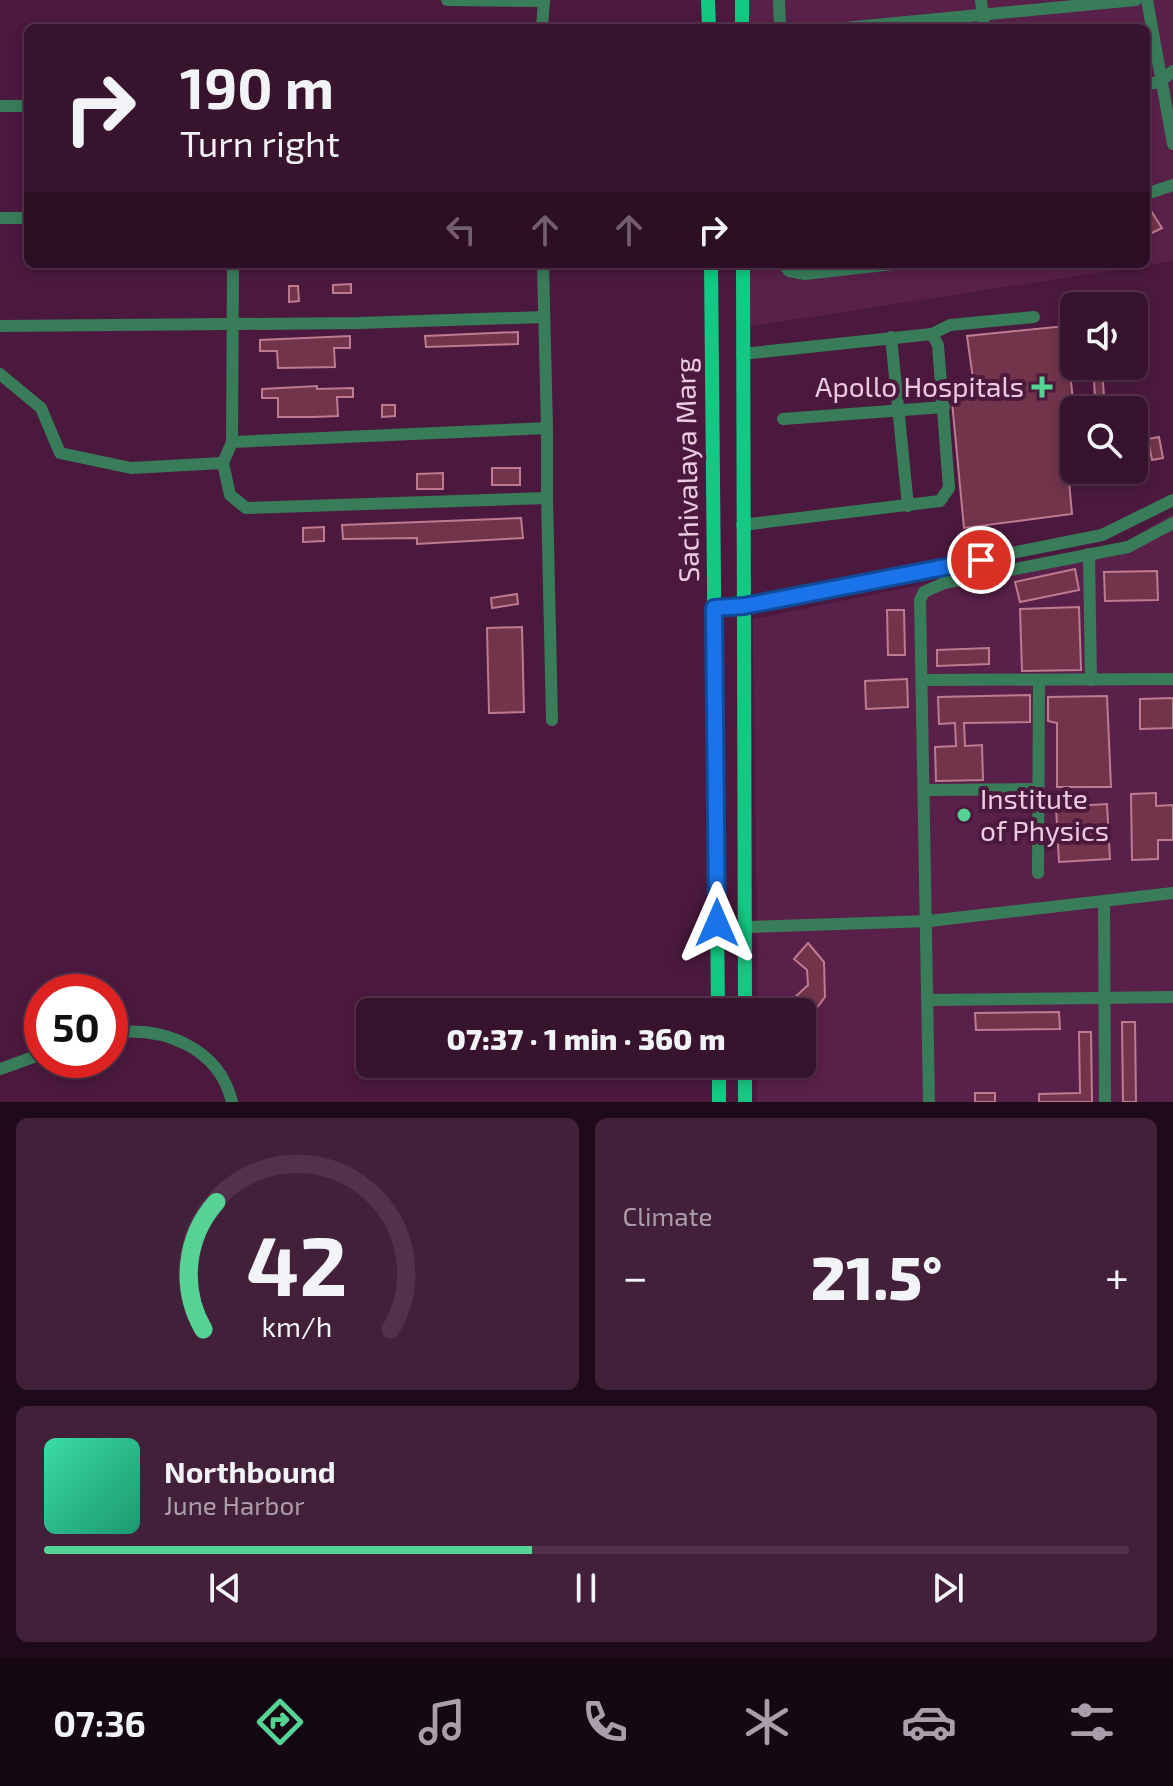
<!DOCTYPE html>
<meta charset="utf-8">
<style>
body{margin:0;font-family:"Exo 2",sans-serif;background:#43203a;color:#f1f3f6;height:100vh;display:flex;flex-direction:column;font-size:30px;white-space:nowrap}
*{box-sizing:border-box;margin:0}
p{font-size:26px;color:#ab9eaa}
.icon{flex:none;width:44px;height:44px;fill:none;stroke:currentColor;stroke-width:2;stroke-linecap:round;stroke-linejoin:round}
.map{position:relative;height:1102px;overflow:hidden}
.side{display:flex;flex-direction:column;gap:16px;padding:16px;background:#1f0a19;flex:1}
.side>*{flex:none}
.hud{position:absolute;left:24px;top:24px;width:1126px;height:244px;border-radius:12px;box-shadow:0 4px 12px #0003,0 0 0 2px #52324a;background:#38132e;color:#f1f3f6;overflow:hidden}
.buttons{position:absolute;left:1060px;top:292px;display:grid;gap:16px}
.buttons a{display:grid;place-items:center;width:88px;height:88px;border-radius:12px;background:#38132e;box-shadow:0 4px 12px #0003,0 0 0 2px #52324a;font-size:40px}
.speed{position:absolute;left:24px;top:974px;display:flex;gap:16px;font-size:40px;font-weight:700;text-align:center}
.speed>*{display:grid;place-content:center;width:104px;height:104px;border-radius:50%;background:#38132e;box-shadow:0 4px 12px #0003,0 0 0 2px #52324a;line-height:1}
.speed .limit{border:12px solid #d22;background:#fff;color:#111}
.pin{position:absolute;display:grid;place-items:center;width:68px;height:68px;color:#fff;margin:-34px;border:4px solid #fff;border-radius:50%;box-shadow:0 2px 8px #0007}
.me{position:absolute;width:88px;margin:-44px;rotate:0deg;stroke-linejoin:round;filter:drop-shadow(0 0 6px #0008)}
.turn{display:flex;align-items:center;gap:28px;height:168px;padding:0 24px;font-size:36px}
.turn .icon{width:104px;height:104px;stroke-width:2.5}
.turn b{display:block;font-size:56px;line-height:68px}
.lanes{display:flex;align-items:center;height:76px;padding:0 24px;background:#0003;justify-content:center;gap:40px;direction:ltr}
.lanes .off{opacity:.35}
.big{font-size:60px;font-weight:800;line-height:1.1}
.side .card{flex:1;display:flex;flex-direction:column;justify-content:center;gap:12px;min-width:0;padding:0 28px;border-radius:12px;background:#43203a}
.side .dial{align-items:center;gap:0}
.dial svg{height:208px;overflow:visible;fill:none;stroke:#52324a;stroke-width:7;stroke-linecap:round;text-anchor:middle}
.dial text{fill:#f1f3f6;stroke:none}
.song{display:flex;align-items:center;gap:24px}
.cover{width:96px;height:96px;border-radius:12px;background:linear-gradient(135deg,hsl(160 70% 55%),hsl(160 70% 35%))}
.played{height:8px;border-radius:4px;background:linear-gradient(90deg,#54d395 45%,#52324a 45%)}
.keys{display:flex;justify-content:space-around;direction:ltr}
.heat{display:flex;justify-content:space-between;align-items:center;font-size:44px;direction:ltr}
.side .tiles{flex:1;display:grid;gap:16px;grid-template-columns:1fr 1fr}
.card:last-child{grid-column:span 2}
.trip{position:absolute;left:356px;top:998px;width:460px;height:80px;border-radius:12px;background:#38132e;box-shadow:0 4px 12px #0003,0 0 0 2px #52324a;font-weight:800;line-height:80px;text-align:center}
.tabs{display:flex;height:128px;justify-content:space-around;align-items:center;background:#160812;color:#ab9eaa}
.tabs .icon{width:56px;height:56px}
.tabs .on{color:#54d395}
.tabs b{font-size:36px;color:#f1f3f6}
.map>svg:first-child{display:block}
.built{fill:#59204a}
.building{fill:#71344a;stroke:#bf7a90;stroke-width:2}
.lines{fill:none;stroke-linecap:round;stroke-linejoin:round}
.minor{stroke:#397c5a;stroke-width:12}
.major{stroke:#13c882;stroke-width:14}
.route-casing{stroke:#114b97;stroke-width:20}
.route{stroke:#1a73e8;stroke-width:14}
.poi-dot{fill:#54d395;stroke:#4b193e;stroke-width:3}
.labels{text-anchor:middle;stroke-width:8;stroke-linejoin:round;paint-order:stroke}
.poi-label{font-size:28px;fill:#ebcbe0;stroke:#4b193e;text-anchor:end}
.street-label{font-size:28px;fill:#ebcbe0;stroke:#4b193e}
</style>
<div class="map">
<svg width="1173" height="1102" viewBox="0 0 1173 1102">
<rect width="100%" height="100%" fill="#4b193e"/>
<g class="built">
<polygon points="745,0 1173,0 1173,261 745,327 745,264 1146,264 1146,28 745,28"/>
<polygon points="1173,513 1173,1102 757,1102 758,1064 802,1064 802,1012 758,1012 753,619 1125,543"/>
</g>
<g class="building">
<polygon points="1146,203 1162,228 1146,236"/>
<polygon points="351,284 351,293 333,293 333,285"/>
<polygon points="289,286 298,286 299,301 289,302"/>
<polygon points="1065,326 1074,410 1074,436 1065,437 1072,514 964,528 951,391 974,386 967,336"/>
<polygon points="518,332 518,344 426,347 425,336"/>
<polygon points="350,336 350,348 334,348 335,367 278,368 277,351 260,351 260,340"/>
<polygon points="1093,366 1102,366 1104,397 1095,397"/>
<polygon points="317,386 317,389 353,388 353,397 337,397 338,416 313,417 278,417 278,398 262,398 262,389"/>
<polygon points="382,405 395,405 395,416 382,417"/>
<polygon points="1159,437 1163,458 1152,460 1148,439"/>
<rect x="492" y="468" width="28" height="17"/>
<polygon points="443,473 443,489 417,489 417,474"/>
<polygon points="521,518 523,538 417,544 417,538 343,539 342,525"/>
<polygon points="324,527 324,541 303,542 303,528"/>
<polygon points="1075,569 1079,590 1020,602 1015,582"/>
<polygon points="1157,571 1158,600 1105,601 1104,572"/>
<polygon points="517,594 518,604 492,608 491,598"/>
<polygon points="1079,607 1081,670 1022,671 1020,609"/>
<polygon points="887,610 904,610 905,655 888,655"/>
<polygon points="522,627 524,712 489,713 487,628"/>
<polygon points="989,648 989,664 937,666 937,650"/>
<polygon points="907,679 908,707 866,709 865,681"/>
<polygon points="1030,695 1030,722 964,723 965,746 982,745 983,780 936,781 935,747 956,746 955,723 939,724 938,697"/>
<polygon points="1107,696 1111,787 1057,787 1057,723 1048,721 1048,697"/>
<polygon points="1173,698 1173,728 1140,729 1140,699"/>
<polygon points="1156,793 1156,806 1173,805 1173,840 1158,840 1158,859 1132,860 1131,794"/>
<polygon points="1107,804 1110,859 1059,862 1056,807"/>
<polygon points="808,943 824,962 825,997 810,1017 793,999 808,985 807,970 794,959"/>
<polygon points="1059,1012 1060,1029 976,1030 975,1013"/>
<polygon points="1122,1022 1135,1022 1136,1102 1123,1102"/>
<polygon points="1079,1032 1091,1032 1092,1102 1039,1102 1039,1094 1080,1093"/>
<rect x="975" y="1093" width="20" height="9"/>
</g>
<g class="lines">
<g class="minor">
<polyline points="447,0 544,1"/>
<polyline points="779,0 780,28"/>
<polyline points="981,0 984,28"/>
<polyline points="1147,0 1173,144"/>
<polyline points="542,28 544,0"/>
<polyline points="844,28 1136,0"/>
<polyline points="1146,84 1160,82 1173,71"/>
<polyline points="0,106 28,106"/>
<polyline points="1146,194 1173,185"/>
<polyline points="0,218 28,218"/>
<polyline points="784,264 789,271 805,274 893,264"/>
<polyline points="0,326 360,323 544,317"/>
<polyline points="932,334 950,325 1034,317"/>
<polyline points="891,337 908,506"/>
<polyline points="0,374 41,408 60,453 131,468 223,463 232,442 547,428 543,264"/>
<polyline points="783,419 944,407"/>
<polyline points="232,442 233,264"/>
<polyline points="223,463 230,495 246,508 547,498 547,428"/>
<polyline points="547,498 552,720"/>
<polyline points="742,525 940,501 949,488 938,345 932,334 742,354"/>
<polyline points="1089,554 1091,680"/>
<polyline points="714,608 744,606 1102,535 1173,500"/>
<polyline points="924,680 1173,679"/>
<polyline points="926,790 1039,789"/>
<polyline points="1038,873 1039,680"/>
<polyline points="1104,901 1105,1102"/>
<polyline points="745,927 929,921 1173,893"/>
<polyline points="929,1000 1173,997"/>
<path d="M110 1033C163 1026 219 1047 232 1102"/>
<polyline points="0,1069 42,1054"/>
<polyline points="929,1102 920,600 924,592 944,583 1128,547 1173,523"/>
</g>
<g class="major">
<polyline points="708,0 709,28"/>
<polyline points="742,0 742,28"/>
<polyline points="711,264 718,1012"/>
<polyline points="743,264 745,1012"/>
<polyline points="719,1064 719,1102"/>
<polyline points="745,1064 745,1102"/>
</g>
</g>
<g class="lines">
<defs>
<polyline id="route" points="717,923 714,608 744,606 981,560"/>
</defs>
<use href="#route" class="route-casing"/>
<use href="#route" class="route"/>
</g>
<g class="poi-dot">
<path d="M1038 375h8v8h8v8h-8v8h-8v-8h-8v-8h8z"/>
<circle cx="964" cy="815" r="8"/>
</g>
<g class="labels">
<g class="poi-label">
<text x="1024" y="397">Apollo Hospitals</text>
<text x="980" y="809" text-anchor="start">Institute<tspan x="980" dy="32">of Physics</tspan></text>
</g>
<g class="street-label">
<text transform="translate(687 470) rotate(-91)" y="10">Sachivalaya Marg</text>
</g>
</g>
</svg>
<div class="buttons">
<a><svg class="icon" aria-label="sound" viewBox="0 0 24 24"><path d="M4 9h4l5-4v14l-5-4H4zM17 9q2 3 0 6"/></svg></a>
<a><svg class="icon" aria-label="search" viewBox="0 0 24 24"><circle cx="10" cy="10" r="6"/><path d="M15 15l6 6"/></svg></a>
</div>
<div class="speed"><div class="limit">50</div></div>
<div class="pin" style="left:981px;top:560px;background:#d93025"><svg class="icon" aria-label="arrive" viewBox="0 0 24 24"><path d="M6 21V4h12l-3 4 3 4H6"/></svg></div>
<svg class="me" style="left:717px;top:923px" viewBox="-20 -20 40 40"><path d="M0-17L14 15 0 8-14 15z" fill="#1a73e8" stroke="#fff" stroke-width="4"/></svg>
<div class="trip">07:37 · 1 min · 360 m</div>
<div class="hud">
<div class="turn"><svg class="icon" aria-label="right" viewBox="0 0 24 24"><path d="M7 20v-9h11M14 6l5 5-5 5"/></svg><div><b>190 m</b>Turn right</div></div>
<div class="lanes"><svg class="icon off" aria-label="left" viewBox="0 0 24 24"><path d="M17 20v-9H6M10 6l-5 5 5 5"/></svg><svg class="icon off" aria-label="ahead" viewBox="0 0 24 24"><path d="M12 20V5M6 11l6-6 6 6"/></svg><svg class="icon off" aria-label="ahead" viewBox="0 0 24 24"><path d="M12 20V5M6 11l6-6 6 6"/></svg><svg class="icon" aria-label="right" viewBox="0 0 24 24"><path d="M7 20v-9h11M14 6l5 5-5 5"/></svg></div>
</div>
</div>
<section class="side">
<div class="tiles">
<div class="card dial"><svg viewBox="0 0 100 80">
<path d="M14 69A42 42 0 1 1 86 69"/>
<path d="M14 69A42 42 0 0 1 19 20" stroke="#54d395"/>
<text x="50" y="56" font-size="32" font-weight="700">42</text>
<text x="50" y="72" font-size="11">km/h</text>
</svg></div>
<div class="card"><p>Climate</p>
<div class="heat"><a>−</a><b class="big">21.5°</b><a>+</a></div>
</div>
<div class="card">
<div class="song"><i class="cover"></i><div><b>Northbound</b><p>June Harbor</p></div></div>
<div class="played"></div>
<div class="keys"><svg class="icon" aria-label="previous" viewBox="0 0 24 24"><path d="M18 5L8 12l10 7zM5 5v14"/></svg><svg class="icon" aria-label="pause" viewBox="0 0 24 24"><path d="M8 5v14M16 5v14"/></svg><svg class="icon" aria-label="next" viewBox="0 0 24 24"><path d="M6 5l10 7-10 7zM19 5v14"/></svg></div>
</div>
</div>
</section>
<nav class="tabs">
<b>07:36</b>
<svg class="icon on" aria-label="directions" viewBox="0 0 24 24"><path d="M12 3l9 9-9 9-9-9zM9 14v-3h6M13 9l2 2-2 2"/></svg>
<svg class="icon" aria-label="music" viewBox="0 0 24 24"><path d="M9 18V5l10-2v13"/><circle cx="6" cy="18" r="3"/><circle cx="16" cy="16" r="3"/></svg>
<svg class="icon" aria-label="phone" viewBox="0 0 24 24"><path d="M5 4h4l2 5-3 2q2 4 5 5l2-3 5 2v4C11 20 4 13 5 4z"/></svg>
<svg class="icon" aria-label="climate" viewBox="0 0 24 24"><path d="M12 3v18M4 7l16 10M4 17L20 7"/></svg>
<svg class="icon" aria-label="car" viewBox="0 0 24 24"><path d="M5 17H2v-5l4-1 3-4h7l3 4 3 1v5h-3M9 17h6M6 11h13"/><circle cx="7" cy="17" r="2"/><circle cx="17" cy="17" r="2"/></svg>
<svg class="icon" aria-label="filters" viewBox="0 0 24 24"><path d="M4 7h16M4 17h16"/><circle cx="9" cy="7" r="2"/><circle cx="15" cy="17" r="2"/></svg>
</nav>
